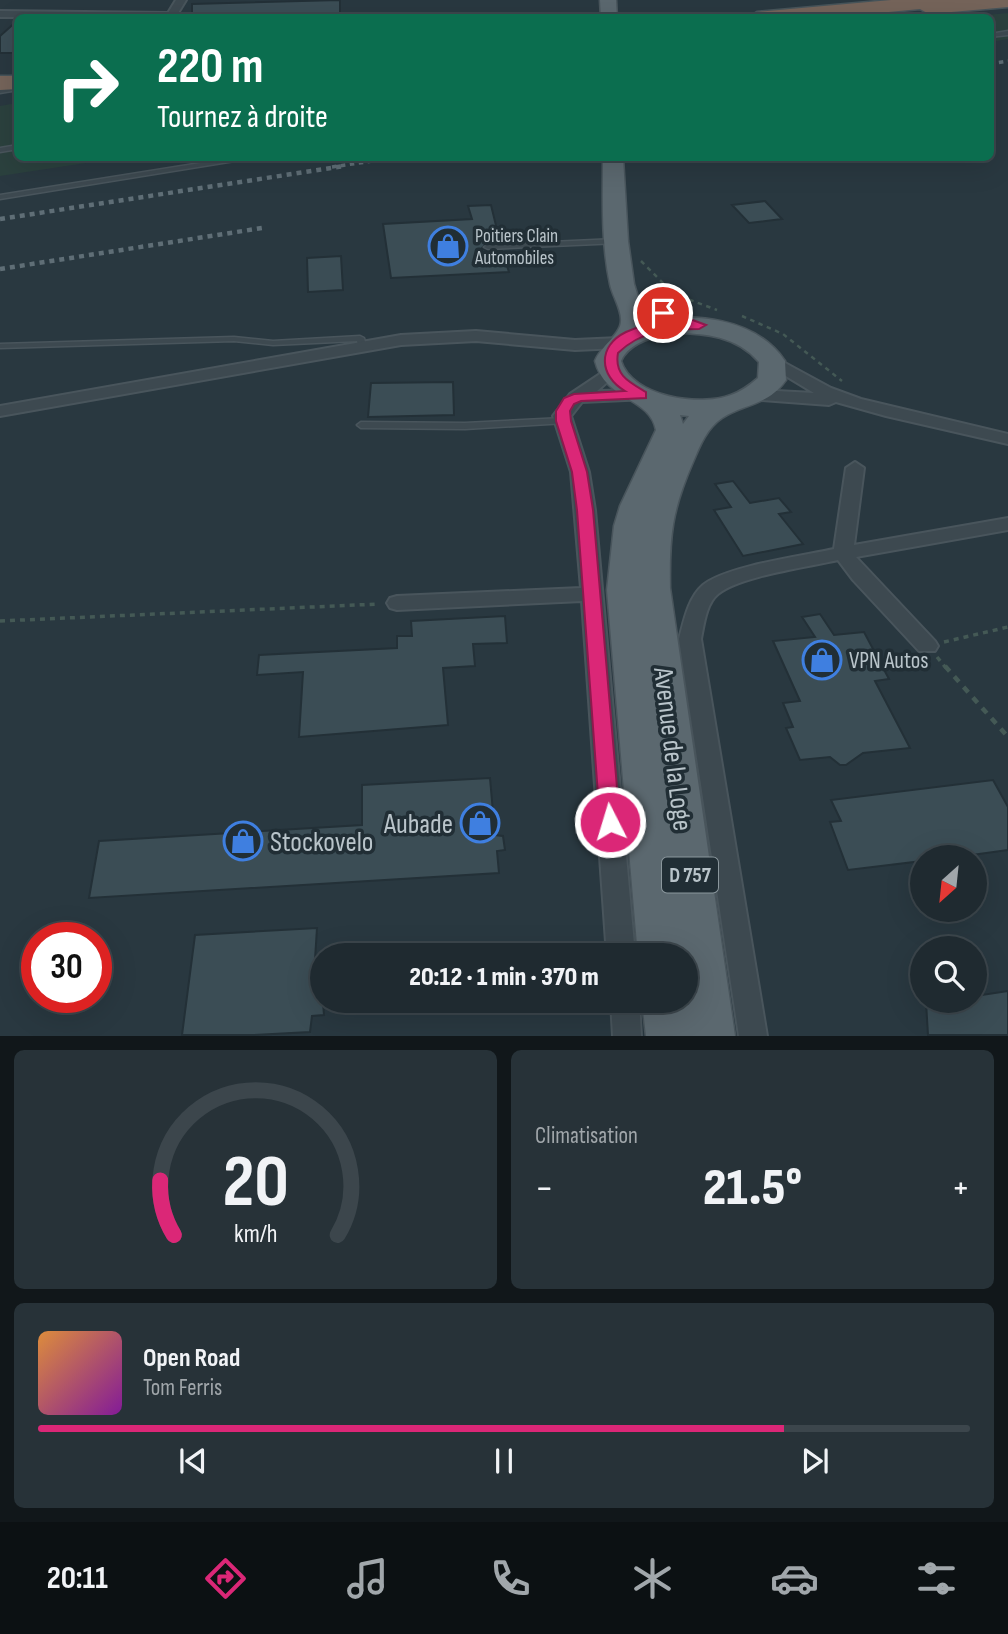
<!DOCTYPE html>
<html lang="fr">
<meta charset="utf-8">
<style>
body{margin:0;font-family:"Sofia Sans Condensed",sans-serif;background:#273238;color:#f1f3f6;height:100vh;display:flex;flex-direction:column;font-size:26px;white-space:nowrap}
*{box-sizing:border-box;margin:0}
p{font-size:23px;color:#a1a7ab}
.icon{flex:none;width:38px;height:38px;fill:none;stroke:currentColor;stroke-width:2;stroke-linecap:round;stroke-linejoin:round}
.map{position:relative;height:1036px;overflow:hidden}
.sheet{display:flex;flex-direction:column;gap:14px;padding:14px;background:#11171a;flex:1}
.sheet>*{flex:none}
.top-card{position:absolute;left:14px;top:14px;width:980px;height:147px;border-radius:10px;box-shadow:0 7px 28px #0002,0 0 0 2px #3c464c;background:#0b6e4f;color:#fff;overflow:hidden}
.needle{width:46px;rotate:207deg}
.tools{position:absolute;left:910px;top:845px;display:grid;gap:14px}
.tools a{display:grid;place-items:center;width:77px;height:77px;border-radius:50%;background:#1f2a30;box-shadow:0 7px 28px #0002,0 0 0 2px #3c464c;font-size:35px}
.speed{position:absolute;left:21px;top:922px;display:flex;gap:14px;font-size:35px;font-weight:700;text-align:center}
.speed>*{display:grid;place-content:center;width:91px;height:91px;border-radius:50%;background:#1f2a30;box-shadow:0 7px 28px #0002,0 0 0 2px #3c464c;line-height:1}
.speed .limit{border:10px solid #d22;background:#fff;color:#111}
.pin{position:absolute;display:grid;place-items:center;width:60px;height:60px;color:#fff;margin:-30px;border:4px solid #fff;border-radius:50%;box-shadow:0 2px 7px #0007}
.me{position:absolute;width:77px;margin:-38px;rotate:355deg;stroke-linejoin:round;filter:drop-shadow(0 0 5px #0008)}
.turn{display:flex;align-items:center;gap:24px;height:147px;padding:0 28px;font-size:32px}
.turn .icon{width:91px;height:91px;stroke-width:2.5}
.turn b{display:block;font-size:49px;line-height:60px}
.big{font-size:52px;font-weight:800;line-height:1.1}
.sheet .tile{flex:1;display:flex;flex-direction:column;justify-content:center;gap:10px;min-width:0;padding:0 24px;border-radius:10px;background:#273238}
.sheet .dial{align-items:center;gap:0}
.dial svg{height:182px;overflow:visible;fill:none;stroke:#3c464c;stroke-width:7;stroke-linecap:round;text-anchor:middle}
.dial text{fill:#f1f3f6;stroke:none}
.song{display:flex;align-items:center;gap:21px}
.cover{width:84px;height:84px;border-radius:10px;background:linear-gradient(135deg,hsl(30 70% 55%),hsl(290 70% 35%))}
.played{height:7px;border-radius:4px;background:linear-gradient(90deg,#db2777 80%,#3c464c 80%)}
.keys{display:flex;justify-content:space-around;direction:ltr}
.heat{display:flex;justify-content:space-between;align-items:center;font-size:38px;direction:ltr}
.sheet .tiles{flex:1;display:grid;gap:14px;grid-template-columns:1fr 1fr}
.tile:last-child{grid-column:span 2}
.trip{position:absolute;left:310px;top:943px;width:388px;height:70px;border-radius:35px;background:#1f2a30;box-shadow:0 7px 28px #0002,0 0 0 2px #3c464c;font-weight:800;line-height:70px;text-align:center}
.tabs{display:flex;height:112px;justify-content:space-around;align-items:center;background:#0c1113;color:#a1a7ab}
.tabs .icon{width:49px;height:49px}
.tabs .selected{color:#db2777}
.tabs b{font-size:32px;color:#f1f3f6}
.map>svg:first-child{display:block}
.green{fill:#2b413e}
.building{fill:#3b4d55;stroke:#233037;stroke-width:2}
.lines{fill:none;stroke-linecap:round;stroke-linejoin:round}
.service-casing{stroke:#49555c;stroke-width:3}
.minor-casing{stroke:#49555c;stroke-width:4}
.primary-casing{stroke:#49555c;stroke-width:3}
.motorway-casing{stroke:#47545a;stroke-width:3}
.path-far2{stroke:#445955;stroke-width:2.5;stroke-dasharray:4.5 4.5;stroke-linecap:butt}
.path-far1{stroke:#445955;stroke-width:3.5;stroke-dasharray:5 5;stroke-linecap:butt}
.path{stroke:#445955;stroke-width:4.5;stroke-dasharray:7 7;stroke-linecap:butt}
.service{fill:#3d4950;fill-rule:evenodd}
.minor{fill:#3d4950;fill-rule:evenodd}
.primary{fill:#5b686f;fill-rule:evenodd}
.motorway{fill:#75645a;fill-rule:evenodd}
.rail-far1{stroke:#5f6e76;stroke-width:3.5;stroke-dasharray:4.5 4.5;stroke-linecap:butt}
.rail{stroke:#5f6e76;stroke-width:4.5;stroke-dasharray:5 5;stroke-linecap:butt}
.route{fill:#db2777;stroke:#8e194d;stroke-width:2}
.labels{text-anchor:middle;stroke-width:7;stroke-linejoin:round;paint-order:stroke}
.far-poi-label{font-size:19px;fill:#b9c4ca;stroke:#212e35;text-anchor:start}
.shield{fill:#212e35;stroke:#8b979d;stroke-width:2}
.shield-label{font-size:21px;font-weight:bold;fill:#b9c4ca}
.poi-label{font-size:23px;fill:#b9c4ca;stroke:#212e35;text-anchor:start}
.near-street-label{font-size:28px;fill:#b9c4ca;stroke:#212e35}
.near-poi-label{font-size:28px;fill:#b9c4ca;stroke:#212e35;text-anchor:end}
</style>
<div class="map">
<svg width="1008" height="1036" viewBox="0 0 1008 1036">
<rect width="100%" height="100%" fill="#293840"/>
<g class="green">
<polygon points="1008,13 1008,39 991,42 990,18 956,18"/>
<polygon points="17,103 18,158 119,158 0,176 0,106"/>
</g>
<g class="building">
<polygon points="340,0 340,17 192,18 192,4"/>
<polygon points="18,20 18,53 0,53 0,36"/>
<polygon points="765,201 782,219 749,223 732,205"/>
<polygon points="491,205 500,242 487,243 482,248 488,252 502,251 509,272 391,278 383,224 472,219 468,206"/>
<polygon points="341,256 343,290 308,292 307,258"/>
<polygon points="453,382 454,415 368,417 371,383"/>
<polygon points="733,481 750,503 779,498 791,512 779,514 803,544 743,556 714,510 731,507 715,484"/>
<polygon points="820,614 834,635 864,632 889,679 875,681 910,748 863,753 846,765 840,765 830,757 800,760 786,728 793,727 783,703 800,701 773,641 815,637 802,617"/>
<polygon points="505,616 507,643 473,644 475,666 443,668 448,725 299,737 303,672 257,675 259,655 397,648 397,636 412,636 411,621"/>
<polygon points="490,778 495,835 503,836 505,850 497,851 499,873 89,898 99,841 362,825 362,785"/>
<polygon points="993,780 1008,807 1008,850 950,858 922,858 922,861 848,870 830,822 841,821 831,800"/>
<polygon points="317,928 313,991 322,990 324,1015 312,1016 310,1032 253,1035 182,1035 195,935"/>
<polygon points="1008,991 1008,1035 928,1035 926,1002 975,1001 975,996"/>
</g>
<g class="lines">
<defs>
<g id="service">
<polygon points="1008,31 1008,35 990,37 990,34"/>
<polygon points="18,86 18,90 0,93 0,89"/>
<polygon points="18,145 18,149 0,152 0,148"/>
<polygon points="232,158 244,158 241,160 0,199 0,195"/>
<polygon points="616,239 620,241 619,243 488,249 484,247 488,245"/>
<polygon points="360,336 364,338 366,346 365,348 359,348 357,341 273,345 234,341 0,348 0,344 234,337 273,341"/>
<polygon points="563,418 567,421 566,423 465,429 361,428 357,425 361,422 465,423"/>
</g>
<g id="minor">
<polygon points="176,0 186,0 175,18 0,17 0,11 168,13"/>
<polygon points="476,331 575,340 619,338 627,343 619,348 575,350 476,341 401,345 0,416 0,406 401,335"/>
<polygon points="772,356 831,388 861,399 1008,434 1008,444 886,416 836,402 829,405 749,399 746,395 755,390 814,393 766,364 764,361 766,358"/>
<polygon points="612,366 620,371 597,391 641,390 650,395 647,399 582,402 571,416 589,472 595,510 635,956 607,956 582,601 397,610 390,608 387,603 390,598 397,596 581,588 571,472 553,416 570,394"/>
<path d="M855 462 864 468 854 545 1008 518V530L856 557 935 641 938 646 935 651H919L853 580 838 560C808 567 740 576 718 594 706 604 704 624 701 639L767 1036H739L679 639C684 621 688 598 703 585 727 566 802 556 834 549L846 468Z"/>
<polygon points="611,1001 639,1001 641,1036 613,1036"/>
</g>
<g id="primary">
<polygon points="600,0 616,0 617,18 601,18"/>
<path d="M603 158H623L628 241 634 284 646 323C693 311 756 318 785 361L786 380C768 406 745 403 722 418 707 428 700 445 693 462 672 510 669 536 670 588L735 1036H646L642 1001H686V956H638L607 590 614 526 620 506 656 430C650 397 605 401 595 361 600 347 621 334 621 321 622 310 612 295 610 284 601 243 603 199 603 158ZM673 333C705 333 737 336 759 362L758 378C750 385 742 391 731 395 700 407 632 397 621 361 629 342 655 336 673 333ZM680 415 689 416 683 424Z"/>
</g>
<g id="motorway">
<polygon points="891,0 1008,0 1008,7 929,14 920,9 826,18 748,18 757,12"/>
<polygon points="0,76 18,76 18,89 0,90"/>
</g>
</defs>
<use href="#service" class="service-casing"/>
<use href="#minor" class="minor-casing"/>
<use href="#primary" class="primary-casing"/>
<use href="#motorway" class="motorway-casing"/>
<g class="path-far2">
<polyline points="641,261 674,294 717,310"/>
<polyline points="742,316 783,334 842,381"/>
</g>
<g class="path-far1">
<polyline points="0,621 379,604"/>
<polyline points="944,642 1008,627"/>
<polyline points="937,657 946,668"/>
</g>
<polyline class="path" points="945,666 1008,737"/>
<use href="#service" class="service"/>
<use href="#minor" class="minor"/>
<use href="#primary" class="primary"/>
<use href="#motorway" class="motorway"/>
<g class="rail-far1">
<polyline points="990,64 1008,61"/>
<polyline points="332,167 393,158"/>
</g>
<g class="rail">
<polyline points="0,219 344,166"/>
<polyline points="0,269 262,228"/>
</g>
</g>
<path class="route" d="M663 309 706 325 699 329C667 329 642 330 618 353 614 375 629 382 646 392V398L581 401 574 404 570 411 571 421 587 472 593 510 620 822 617 828 610 830 603 828 600 822 577 510 572 472 556 421V411L564 398 574 394 625 391C599 376 597 346 626 332 641 325 658 322 675 321L659 315V310Z"/>
<defs>
<symbol id="shop-ring" viewBox="-11 -11 22 22"><circle r="9.5" fill="#212e35" stroke="#3f7fe0" stroke-width="1.5"/><path d="M-5-2.5h2.3a2.7 3.5 0 0 1 5.4 0H5L5.5 6h-11ZM-1.5-2.5h3a1.5 2.3 0 0 0-3 0Z" fill="#3f7fe0"/></symbol>
</defs>
<g fill-rule="evenodd">
<use href="#shop-ring" x="426" y="224" width="44" height="44"/>
<use href="#shop-ring" x="800" y="638" width="44" height="44"/>
<use href="#shop-ring" x="458" y="801" width="44" height="44"/>
<use href="#shop-ring" x="221" y="819" width="44" height="44"/>
</g>
<g class="labels">
<g class="far-poi-label">
<text x="475" y="242">Poitiers Clain<tspan x="475" dy="22">Automobiles</tspan></text>
</g>
<rect class="shield" x="662" y="857.5" width="56" height="35" rx="5"/>
<g class="shield-label">
<text x="690" y="882">D 757</text>
</g>
<g class="poi-label">
<text x="849" y="668">VPN Autos</text>
</g>
<g class="near-street-label">
<text transform="translate(674 749) rotate(83)" y="10">Avenue de la Loge</text>
</g>
<g class="near-poi-label">
<text x="453" y="833">Aubade</text>
<text x="270" y="851" text-anchor="start">Stockovelo</text>
</g>
</g>
</svg>
<div class="tools">
<a><svg class="needle" viewBox="-14 -14 28 28"><path d="M0-13l5 13h-10z" fill="#e53935"/><path d="M0 13l5-13h-10z" fill="#a1a7ab"/></svg></a>
<a><svg class="icon" aria-label="search" viewBox="0 0 24 24"><circle cx="10" cy="10" r="6"/><path d="M15 15l6 6"/></svg></a>
</div>
<div class="speed"><div class="limit">30</div></div>
<div class="pin" style="left:663px;top:313px;background:#d93025"><svg class="icon" aria-label="arrive" viewBox="0 0 24 24"><path d="M6 21V4h12l-3 4 3 4H6"/></svg></div>
<svg class="me" style="left:610px;top:822px" viewBox="-20 -20 40 40"><circle r="17" fill="#db2777" stroke="#fff" stroke-width="3"/><path d="M0-11L8 9 0 5-8 9z" fill="#fff"/></svg>
<div class="trip">20:12 · 1 min · 370 m</div>
<div class="top-card">
<div class="turn"><svg class="icon" aria-label="right" viewBox="0 0 24 24"><path d="M7 20v-9h11M14 6l5 5-5 5"/></svg><div><b>220 m</b>Tournez à droite</div></div>
</div>
</div>
<section class="sheet">
<div class="tiles">
<div class="tile dial"><svg viewBox="0 0 100 80">
<path d="M14 69A42 42 0 1 1 86 69"/>
<path d="M14 69A42 42 0 0 1 8 45" stroke="#db2777"/>
<text x="50" y="56" font-size="32" font-weight="700">20</text>
<text x="50" y="72" font-size="11">km/h</text>
</svg></div>
<div class="tile"><p>Climatisation</p>
<div class="heat"><a>−</a><b class="big">21.5°</b><a>+</a></div>
</div>
<div class="tile">
<div class="song"><i class="cover"></i><div><b>Open Road</b><p>Tom Ferris</p></div></div>
<div class="played"></div>
<div class="keys"><svg class="icon" aria-label="previous" viewBox="0 0 24 24"><path d="M18 5L8 12l10 7zM5 5v14"/></svg><svg class="icon" aria-label="pause" viewBox="0 0 24 24"><path d="M8 5v14M16 5v14"/></svg><svg class="icon" aria-label="next" viewBox="0 0 24 24"><path d="M6 5l10 7-10 7zM19 5v14"/></svg></div>
</div>
</div>
</section>
<nav class="tabs">
<b>20:11</b>
<svg class="icon selected" aria-label="directions" viewBox="0 0 24 24"><path d="M12 3l9 9-9 9-9-9zM9 14v-3h6M13 9l2 2-2 2"/></svg>
<svg class="icon" aria-label="music" viewBox="0 0 24 24"><path d="M9 18V5l10-2v13"/><circle cx="6" cy="18" r="3"/><circle cx="16" cy="16" r="3"/></svg>
<svg class="icon" aria-label="phone" viewBox="0 0 24 24"><path d="M5 4h4l2 5-3 2q2 4 5 5l2-3 5 2v4C11 20 4 13 5 4z"/></svg>
<svg class="icon" aria-label="climate" viewBox="0 0 24 24"><path d="M12 3v18M4 7l16 10M4 17L20 7"/></svg>
<svg class="icon" aria-label="car" viewBox="0 0 24 24"><path d="M5 17H2v-5l4-1 3-4h7l3 4 3 1v5h-3M9 17h6M6 11h13"/><circle cx="7" cy="17" r="2"/><circle cx="17" cy="17" r="2"/></svg>
<svg class="icon" aria-label="filters" viewBox="0 0 24 24"><path d="M4 7h16M4 17h16"/><circle cx="9" cy="7" r="2"/><circle cx="15" cy="17" r="2"/></svg>
</nav>
